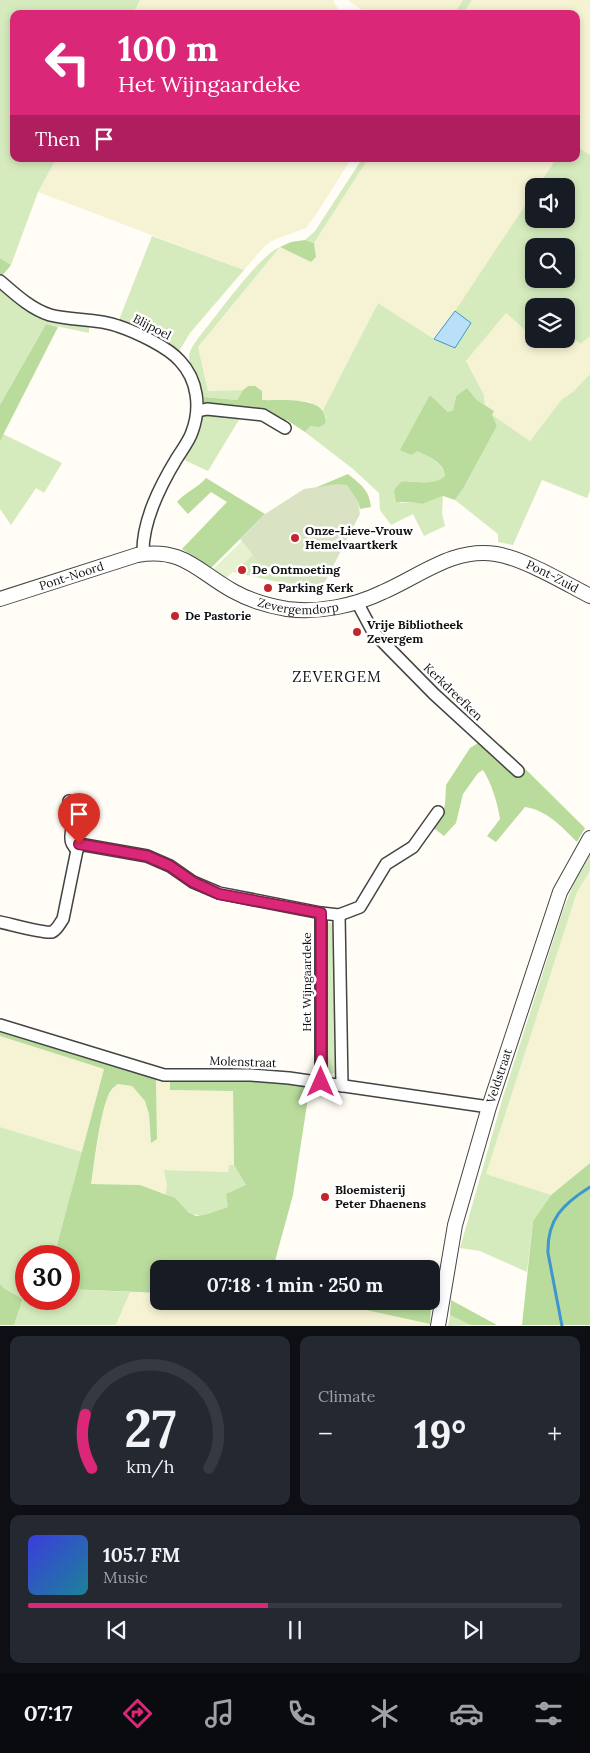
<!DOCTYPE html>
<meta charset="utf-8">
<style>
body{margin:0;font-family:Lora,serif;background:#242831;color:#f1f3f6;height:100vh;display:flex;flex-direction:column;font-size:19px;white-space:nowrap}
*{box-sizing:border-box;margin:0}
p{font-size:16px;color:#9ea1a6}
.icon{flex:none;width:28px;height:28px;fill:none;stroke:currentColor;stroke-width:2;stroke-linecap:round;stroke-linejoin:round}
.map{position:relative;height:1326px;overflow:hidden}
.drawer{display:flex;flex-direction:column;gap:10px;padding:10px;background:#0d0f14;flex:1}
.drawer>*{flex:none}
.banner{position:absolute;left:10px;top:10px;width:570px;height:152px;border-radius:10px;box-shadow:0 2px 8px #0003;background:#db2777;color:#fff;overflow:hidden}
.tools{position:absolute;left:525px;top:178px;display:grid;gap:10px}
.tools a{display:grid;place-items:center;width:50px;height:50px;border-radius:10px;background:#171b24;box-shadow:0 2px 8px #0003;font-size:25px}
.speed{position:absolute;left:15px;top:1245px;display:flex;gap:10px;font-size:25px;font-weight:700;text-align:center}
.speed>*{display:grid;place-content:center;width:65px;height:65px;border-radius:50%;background:#171b24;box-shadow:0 2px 8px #0003;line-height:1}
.speed .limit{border:8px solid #d22;background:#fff;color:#111}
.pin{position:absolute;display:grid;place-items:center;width:42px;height:42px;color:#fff;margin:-51px -21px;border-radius:50% 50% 50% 0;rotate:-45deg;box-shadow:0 0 5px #0007}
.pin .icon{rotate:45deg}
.me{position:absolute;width:55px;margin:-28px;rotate:0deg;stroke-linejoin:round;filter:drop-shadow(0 0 4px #0008)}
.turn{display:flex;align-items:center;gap:18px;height:105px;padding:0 25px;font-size:22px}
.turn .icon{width:65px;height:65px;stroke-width:2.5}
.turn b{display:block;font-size:35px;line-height:42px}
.then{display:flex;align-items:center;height:48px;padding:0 25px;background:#0003;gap:10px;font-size:19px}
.big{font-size:38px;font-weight:700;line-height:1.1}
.drawer .card{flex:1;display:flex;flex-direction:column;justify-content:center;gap:8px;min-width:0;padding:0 18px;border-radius:10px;background:#242831}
.drawer .dial{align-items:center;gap:0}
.dial svg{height:130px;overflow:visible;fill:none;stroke:#363941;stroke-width:7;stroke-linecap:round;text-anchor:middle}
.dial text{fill:#f1f3f6;stroke:none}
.song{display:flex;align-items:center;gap:15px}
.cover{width:60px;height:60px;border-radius:8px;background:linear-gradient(135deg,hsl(240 70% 55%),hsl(190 70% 35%))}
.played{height:5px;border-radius:2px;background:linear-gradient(90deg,#db2777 45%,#363941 45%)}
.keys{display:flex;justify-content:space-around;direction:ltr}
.heat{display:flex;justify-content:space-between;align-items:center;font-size:28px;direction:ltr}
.drawer .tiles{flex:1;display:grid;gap:10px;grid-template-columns:1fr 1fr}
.card:last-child{grid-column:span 2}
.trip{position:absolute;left:150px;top:1260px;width:290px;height:50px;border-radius:10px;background:#171b24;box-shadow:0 2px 8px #0003;font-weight:700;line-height:50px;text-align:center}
.dock{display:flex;height:80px;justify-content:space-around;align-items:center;background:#090b0e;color:#9ea1a6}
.dock .icon{width:35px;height:35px}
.dock .active{color:#db2777}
.dock b{font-size:22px;color:#f1f3f6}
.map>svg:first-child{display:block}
.farmland{fill:#f6f3d4}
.green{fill:#d5ebbd;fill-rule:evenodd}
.forest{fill:#b9dc9c}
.cemetery{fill:#d9e3c4}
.pitch{fill:#e6f2cf}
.water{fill:#b9e0f7;stroke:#3f96cf}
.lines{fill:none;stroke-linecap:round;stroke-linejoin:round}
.stream{stroke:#3f96cf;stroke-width:3}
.minor-casing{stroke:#444;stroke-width:14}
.tertiary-casing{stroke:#444;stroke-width:16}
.minor{stroke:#fff;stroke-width:11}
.tertiary{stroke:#fff;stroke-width:14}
.route-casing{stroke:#8e194d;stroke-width:12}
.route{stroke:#db2777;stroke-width:9}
.poi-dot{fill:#c4262e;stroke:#fff;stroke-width:2}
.labels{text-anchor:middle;stroke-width:5;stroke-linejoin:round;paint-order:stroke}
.street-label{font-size:12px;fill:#111;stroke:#fff}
.poi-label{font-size:12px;font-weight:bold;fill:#111;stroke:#fff;text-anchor:start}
.quarter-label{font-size:15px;letter-spacing:1px;fill:#111;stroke:#fff}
</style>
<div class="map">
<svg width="590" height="1326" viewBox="0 0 590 1326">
<rect width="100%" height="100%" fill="#fffdf5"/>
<g class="farmland">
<polygon points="140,0 333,0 339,11 343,14 133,14"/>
<polygon points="348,0 463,0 454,14 367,14"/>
<polygon points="472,0 590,0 590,155 576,146 576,14 463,14"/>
<polygon points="56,159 351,159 317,213 306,228 271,241 262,249 244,270 38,192"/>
<polygon points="368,159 556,159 538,186 534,186 534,192 492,256 455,311 434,339 378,303 323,410 308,401 262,400 248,386 243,390 208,391 198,347 280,247 311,262 316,257 314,243"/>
<polygon points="506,313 526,331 534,323 534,339 566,339 566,333 581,344 590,336 590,374 573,392 562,399 530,441 491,414 494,411 485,405 484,395 466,361"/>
<polygon points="590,871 590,1163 551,1195 486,1174 577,892"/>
<polygon points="0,1036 104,1069 82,1152 0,1127"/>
<polygon points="156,1079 170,1080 171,1090 233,1091 234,1165 229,1165 228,1172 165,1170 167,1186 165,1194 140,1185 91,1184 101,1120 107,1098 112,1089 118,1084 132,1086 145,1101 149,1114 151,1142 157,1139"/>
<polygon points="130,1292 159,1293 159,1301 341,1301 366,1310 430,1324 430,1326 116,1326"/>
</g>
<g class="green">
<polygon points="0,0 140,0 133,14 14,14 14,159 56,159 38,192 11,265 0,258"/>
<polygon points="463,0 472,0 463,14 454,14"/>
<path d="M576 146 590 155V336L581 344 566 333V306H534V323L526 331 506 313 466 361 484 395 485 405 477 400 467 388 456 396 453 410 448 412 430 395 417 451C429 457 443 462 445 476 435 486 421 482 408 481L400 503 410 502 422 504 443 496 442 513 445 526 424 536 413 514 391 525 380 510 379 493 353 469 305 432 311 426H319L326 418 323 410 378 303 434 339 455 348 470 323 455 311 534 192V219H566V186H538L556 159H576ZM534 246H566V279H534Z"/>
<polygon points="362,159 368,159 314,243 305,240 315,231"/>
<polygon points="152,236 244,270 190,333 179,351 155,337 119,320"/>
<path d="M280 247 198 347 208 391 243 390 237 400 204 397C198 386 189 369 189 356 190 349 195 343 198 338 216 317 258 256 280 247Z"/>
<polygon points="0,285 16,298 89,324 89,333 46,324 0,405"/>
<polygon points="590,374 590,491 587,498 542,480 513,545 498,542 498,534 455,500 464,487 497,426 491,414 530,441 562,399 573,392"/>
<polygon points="202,417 240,418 208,471 184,460 198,433"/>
<polygon points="3,434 62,463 44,493 36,488 11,525 0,509 0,441"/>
<polygon points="253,555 275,573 305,587 305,590 278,582 233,572"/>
<polygon points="590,854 590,871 577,892 486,1174 551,1195 533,1221 527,1272 480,1251 460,1248 503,1097 562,913 577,875"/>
<polygon points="330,922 336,928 337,1069 335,1073 331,1074 326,1070 325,925"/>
<polygon points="0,1127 82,1152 54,1256 26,1256 26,1299 69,1299 69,1289 130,1292 116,1325 14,1325 23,1299 5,1289 0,1284"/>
<path d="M229 1165H234L246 1185C241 1191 235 1202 229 1207 221 1213 199 1218 190 1213 180 1207 179 1200 165 1194L167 1186 164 1170 228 1172Z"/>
<polygon points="450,1315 470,1325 448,1326"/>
</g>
<g class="forest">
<polygon points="305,240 314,243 316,257 311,262 280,247 291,242"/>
<polygon points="0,258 11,265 2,276 0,274"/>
<polygon points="46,324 58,327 0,441 0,405"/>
<path d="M248 386H255L262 391V400C280 401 331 395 325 424L319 427 311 426 305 432 287 420 279 431 257 419 202 417 204 397 237 400 243 390Z"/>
<path d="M467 388 477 400 494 411 492 415 497 426 464 487 455 500 443 496 422 504 410 502H396L394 490 401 482C416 480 433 487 445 476 444 462 429 457 417 451L412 455 400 450 430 395 448 412 453 410 456 396Z"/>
<path d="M348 474C361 485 369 489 371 507L360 509 358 501 317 487Z"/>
<path d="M206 478 265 514 211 568 182 549 227 502 211 492 188 514 177 502C185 492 198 488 206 478Z"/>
<path d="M478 743 483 745 493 754 501 745 585 828 577 842C562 827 547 810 525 807L496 842 487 836 500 819C498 804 491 782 483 770L478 773 463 794 456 823 444 836 431 826 443 811 445 805 446 785 470 748Z"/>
<path d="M0 1029 156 1079 157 1139 151 1143 149 1114 145 1101 132 1086 118 1084C116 1085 114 1087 112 1089 101 1101 94 1165 91 1184L140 1185 175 1198 188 1212 196 1216 208 1214 228 1207 226 1194 246 1185 234 1165 233 1091 170 1090V1080L286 1081 310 1085 293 1195 273 1268 276 1269H159V1293L69 1289V1256H54L104 1069 0 1036Z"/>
<polygon points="590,1163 590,1325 522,1325 533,1221 551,1195"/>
<polygon points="0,1284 5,1289 23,1299 14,1325 0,1325"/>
<polygon points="431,1293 432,1293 430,1324 366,1310 341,1301 363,1301 363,1305 371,1307 374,1301 403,1310 405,1301 431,1301"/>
<polygon points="451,1300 497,1325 470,1325 450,1315"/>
</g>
<path class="cemetery" d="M338 484 347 485 358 501 360 514 326 580C323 583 321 586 317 587 300 593 264 567 252 555 248 550 244 544 240 539L265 514 304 489Z"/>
<polygon class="pitch" points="242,541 253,555 226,578 213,569"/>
<polygon class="water" points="455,311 471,323 455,348 434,339"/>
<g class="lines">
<path class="stream" d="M562 1326 548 1253C547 1219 563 1204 590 1187"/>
<defs>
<g id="minor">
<path d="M0 281C15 294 31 309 50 315 72 321 97 318 118 326 136 332 168 347 180 361 198 380 201 408 192 432 189 441 182 450 177 458 160 486 142 521 143 554"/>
<polyline points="198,411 207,409 263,415 285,428"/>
<polyline points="357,602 373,632 434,694 518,771"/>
<path d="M69 801C79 812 70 827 71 839 71 843 74 847 77 850"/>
<polyline points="339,915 342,1086"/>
<path d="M0 922C10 924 45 934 52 932 57 930 60 923 63 919L77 850 79 844 147 856 170 866 193 882 219 893 321 913 339 915 360 907 386 864 413 847 438 812"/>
<polyline points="0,1025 164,1075 251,1075 289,1078 489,1107"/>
<polyline points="321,1082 321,913"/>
</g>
<g id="tertiary">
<path id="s1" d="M0 599 137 555C183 547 197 571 233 591 249 600 269 606 287 609 319 613 354 606 383 592 420 576 454 547 496 554 525 559 563 582 590 596"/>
<path id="s2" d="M438 1326 455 1225 489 1107 560 892 590 838"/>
</g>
</defs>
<use href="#minor" class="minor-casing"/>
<use href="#tertiary" class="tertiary-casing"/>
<use href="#minor" class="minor"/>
<use href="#tertiary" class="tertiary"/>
</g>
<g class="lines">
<defs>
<polyline id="route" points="79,844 147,856 170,866 193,882 219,894 321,913 321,1082"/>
</defs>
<use href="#route" class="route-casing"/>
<use href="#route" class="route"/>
</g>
<g class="poi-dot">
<circle cx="295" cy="538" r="5"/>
<circle cx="242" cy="570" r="5"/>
<circle cx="268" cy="588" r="5"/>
<circle cx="175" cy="616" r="5"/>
<circle cx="357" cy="632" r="5"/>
<circle cx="325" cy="1197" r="5"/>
</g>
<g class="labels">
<g class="street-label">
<text transform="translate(152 327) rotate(27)" y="4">Blijpoel</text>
<text dy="4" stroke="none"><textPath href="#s1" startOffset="75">Pont-Noord</textPath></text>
<text dy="4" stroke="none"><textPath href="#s1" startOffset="588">Pont-Zuid</textPath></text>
<text dy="4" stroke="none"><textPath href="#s1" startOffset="318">Zevergemdorp</textPath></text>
<text transform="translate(453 692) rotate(44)" y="4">Kerkdreefken</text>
<text transform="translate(307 982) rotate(-90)" y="4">Het Wijngaardeke</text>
<text transform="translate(243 1062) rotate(2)" y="4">Molenstraat</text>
<text dy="4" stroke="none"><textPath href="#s2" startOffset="258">Veldstraat</textPath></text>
</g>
<g class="poi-label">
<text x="305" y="535">Onze-Lieve-Vrouw<tspan x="305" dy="14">Hemelvaartkerk</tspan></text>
<text x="252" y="574">De Ontmoeting</text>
<text x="278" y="592">Parking Kerk</text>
<text x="185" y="620">De Pastorie</text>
<text x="367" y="629">Vrije Bibliotheek<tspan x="367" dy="14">Zevergem</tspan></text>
<text x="335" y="1194">Bloemisterij<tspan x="335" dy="14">Peter Dhaenens</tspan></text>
</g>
<g class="quarter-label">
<text x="337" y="682">ZEVERGEM</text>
</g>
</g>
</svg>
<div class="tools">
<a><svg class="icon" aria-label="sound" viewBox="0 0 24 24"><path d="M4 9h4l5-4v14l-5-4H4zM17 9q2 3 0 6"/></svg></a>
<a><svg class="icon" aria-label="search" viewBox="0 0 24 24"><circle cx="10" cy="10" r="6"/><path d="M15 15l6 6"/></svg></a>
<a><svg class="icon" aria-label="layers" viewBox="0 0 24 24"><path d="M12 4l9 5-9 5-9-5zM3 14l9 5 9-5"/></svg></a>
</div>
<div class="speed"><div class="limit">30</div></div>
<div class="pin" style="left:79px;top:844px;background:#d93025"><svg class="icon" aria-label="arrive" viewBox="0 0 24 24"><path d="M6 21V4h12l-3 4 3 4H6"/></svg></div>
<svg class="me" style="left:321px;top:1082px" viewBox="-20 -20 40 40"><path d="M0-17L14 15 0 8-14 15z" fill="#db2777" stroke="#fff" stroke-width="4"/></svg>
<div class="trip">07:18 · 1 min · 250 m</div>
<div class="banner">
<div class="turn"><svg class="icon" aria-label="left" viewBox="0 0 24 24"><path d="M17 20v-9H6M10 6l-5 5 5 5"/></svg><div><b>100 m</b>Het Wijngaardeke</div></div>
<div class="then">Then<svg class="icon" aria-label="arrive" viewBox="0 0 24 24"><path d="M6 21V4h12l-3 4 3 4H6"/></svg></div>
</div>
</div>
<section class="drawer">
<div class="tiles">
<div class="card dial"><svg viewBox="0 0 100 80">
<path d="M14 69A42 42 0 1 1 86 69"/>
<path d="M14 69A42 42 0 0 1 10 36" stroke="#db2777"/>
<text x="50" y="56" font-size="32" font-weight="700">27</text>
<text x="50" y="72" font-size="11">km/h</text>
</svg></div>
<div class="card"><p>Climate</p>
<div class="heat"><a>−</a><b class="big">19°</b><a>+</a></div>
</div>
<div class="card">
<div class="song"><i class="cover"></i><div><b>105.7 FM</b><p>Music</p></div></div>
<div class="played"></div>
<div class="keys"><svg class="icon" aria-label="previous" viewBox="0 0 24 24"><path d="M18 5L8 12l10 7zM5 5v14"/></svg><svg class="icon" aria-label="pause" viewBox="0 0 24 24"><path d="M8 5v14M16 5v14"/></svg><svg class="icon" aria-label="next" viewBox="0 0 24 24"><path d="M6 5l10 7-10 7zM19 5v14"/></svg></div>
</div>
</div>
</section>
<nav class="dock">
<b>07:17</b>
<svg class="icon active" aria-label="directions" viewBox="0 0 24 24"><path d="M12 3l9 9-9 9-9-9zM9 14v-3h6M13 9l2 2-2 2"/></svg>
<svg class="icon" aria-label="music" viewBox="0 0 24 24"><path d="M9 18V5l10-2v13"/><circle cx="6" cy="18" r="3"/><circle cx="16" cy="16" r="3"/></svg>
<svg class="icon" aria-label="phone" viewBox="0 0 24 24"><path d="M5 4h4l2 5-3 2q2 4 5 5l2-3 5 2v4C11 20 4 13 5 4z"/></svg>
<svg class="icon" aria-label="climate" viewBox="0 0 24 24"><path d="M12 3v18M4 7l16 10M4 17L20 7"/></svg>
<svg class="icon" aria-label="car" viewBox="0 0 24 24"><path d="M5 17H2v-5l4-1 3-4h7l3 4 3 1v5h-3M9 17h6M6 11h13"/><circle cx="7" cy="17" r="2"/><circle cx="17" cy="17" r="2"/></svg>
<svg class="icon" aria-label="filters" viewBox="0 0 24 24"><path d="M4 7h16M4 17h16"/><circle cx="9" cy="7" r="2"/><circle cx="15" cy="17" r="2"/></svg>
</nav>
